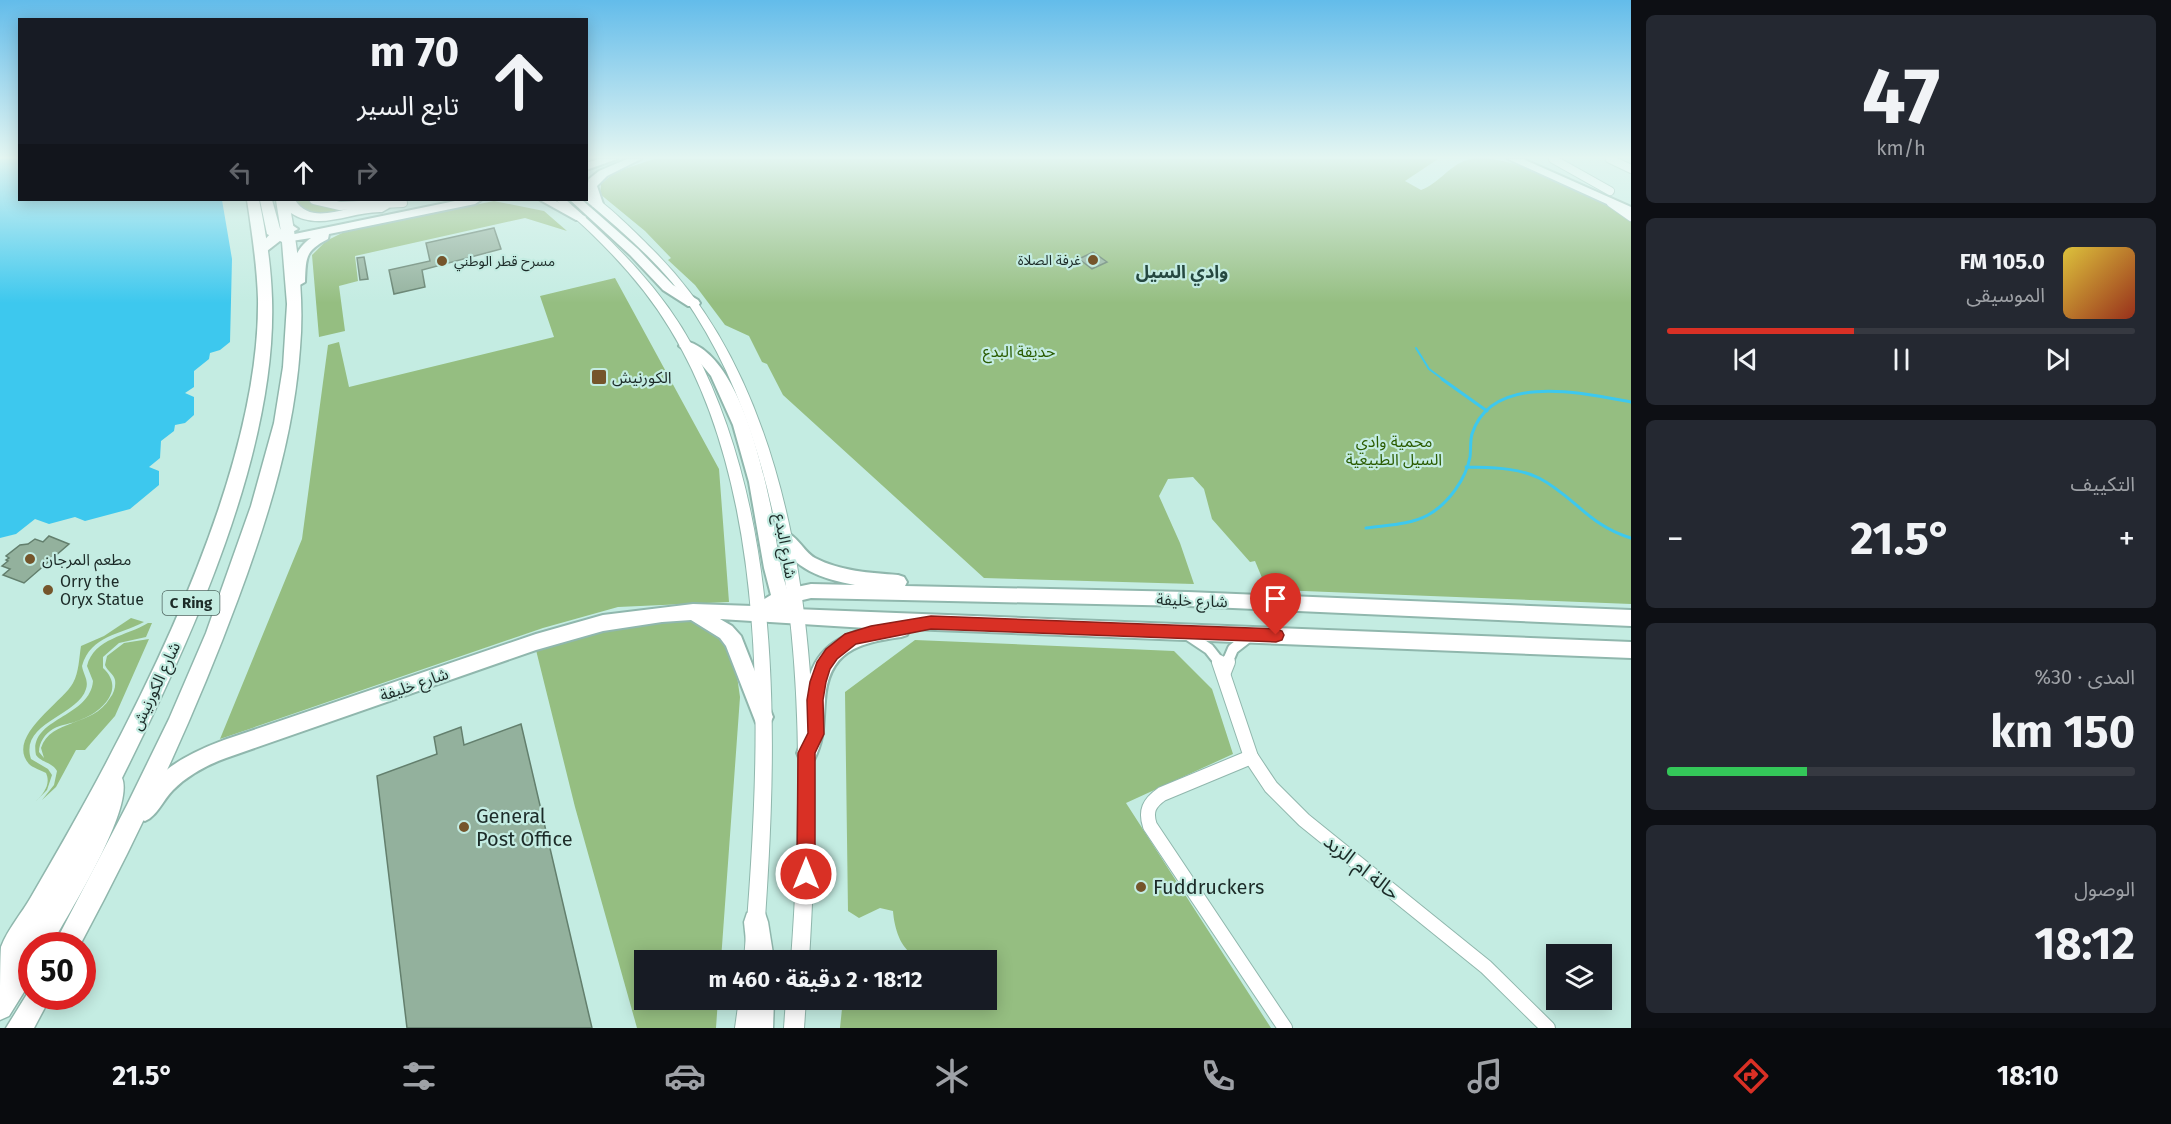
<!DOCTYPE html>
<html lang="ar">
<meta charset="utf-8">
<style>
body{margin:0;font-family:"Fira Sans","Noto Sans Arabic",sans-serif;background:#242831;color:#f1f3f6;direction:rtl;height:100vh;display:flex;flex-direction:column;font-size:22px;white-space:nowrap}
*{box-sizing:border-box;margin:0}
p{font-size:20px;color:#9ea1a6}
.icon{flex:none;width:33px;height:33px;fill:none;stroke:currentColor;stroke-width:2;stroke-linecap:round;stroke-linejoin:round}
.map{position:relative;flex:1;overflow:hidden;direction:ltr}
.sheet{display:flex;flex-direction:column;gap:15px;padding:15px;background:#0d0f14;width:540px}
.sheet>*{flex:none}
.banner{position:absolute;left:18px;top:18px;width:570px;height:183px;border-radius:0px;box-shadow:0 3px 15px #0003;direction:rtl;background:#171b24;color:#f1f3f6;overflow:hidden}
.controls{position:absolute;left:1546px;top:944px;display:grid;gap:12px}
.controls a{display:grid;place-items:center;width:66px;height:66px;border-radius:0px;background:#171b24;box-shadow:0 3px 15px #0003;font-size:30px}
.speed{position:absolute;left:18px;top:932px;display:flex;gap:12px;font-size:30px;font-weight:700;text-align:center}
.speed>*{display:grid;place-content:center;width:78px;height:78px;border-radius:50%;background:#171b24;box-shadow:0 3px 15px #0003;line-height:1}
.speed .limit{border:9px solid #d22;background:#fff;color:#111}
.pin{position:absolute;display:grid;place-items:center;width:51px;height:51px;color:#fff;margin:-62px -26px;border-radius:50% 50% 50% 0;rotate:-45deg;box-shadow:0 0 6px #0007}
.pin .icon{rotate:45deg}
.me{position:absolute;width:66px;margin:-33px;rotate:0deg;stroke-linejoin:round;filter:drop-shadow(0 0 4px #0008)}
.turn{display:flex;align-items:center;gap:21px;height:126px;padding:0 30px;font-size:27px}
.turn .icon{width:78px;height:78px;stroke-width:2.5}
.turn b{display:block;font-size:42px;line-height:51px}
.lanes{display:flex;align-items:center;height:57px;padding:0 30px;background:#0003;justify-content:center;gap:30px;direction:ltr}
.lanes .off{opacity:.35}
.big{font-size:45px;font-weight:700;line-height:1.1}
.sheet .tile{flex:1;display:flex;flex-direction:column;justify-content:center;gap:9px;min-width:0;padding:0 21px;border-radius:9px;background:#242831}
.sheet .dial{align-items:center;gap:0}
.dial b{font-size:78px;line-height:1}
.song{display:flex;align-items:center;gap:18px}
.cover{width:72px;height:72px;border-radius:9px;background:linear-gradient(135deg,hsl(50 70% 55%),hsl(10 70% 35%))}
.played{height:6px;border-radius:3px;background:linear-gradient(90deg,#d93025 40%,#363941 40%)}
.keys{display:flex;justify-content:space-around;direction:ltr}
.heat{display:flex;justify-content:space-between;align-items:center;font-size:33px;direction:ltr}
.charge{height:9px;border-radius:4px;background:linear-gradient(90deg,#34c759 30%,#363941 0)}
.trip{position:absolute;left:634px;top:950px;width:363px;height:60px;border-radius:0px;background:#171b24;box-shadow:0 3px 15px #0003;font-weight:700;line-height:60px;text-align:center;direction:rtl}
.tabs{display:flex;height:96px;justify-content:space-around;align-items:center;background:#090b0e;color:#9ea1a6}
.tabs .icon{width:42px;height:42px}
.tabs .selected{color:#d93025}
.tabs b{font-size:27px;color:#f1f3f6}
main{display:flex;flex:1;min-height:0}
.map>svg:first-child{display:block}
.green{fill:#95be81}
.water{fill:#3dc8ee}
.lines{fill:none;stroke-linecap:round;stroke-linejoin:round}
.stream-far1{stroke:#3dc8ee;stroke-width:2}
.stream{stroke:#3dc8ee;stroke-width:3}
.building{fill:#93b19d;stroke:#637f6d;stroke-width:1.5}
.street-far2-casing{stroke:#90b7ad;stroke-width:10}
.street-far1-casing{stroke:#90b7ad;stroke-width:14}
.street-casing{stroke:#90b7ad;stroke-width:16}
.secondary-casing{stroke:#90b7ad;stroke-width:2}
.primary-casing{stroke:#90b7ad;stroke-width:4}
.highway-casing{stroke:#90b7ad;stroke-width:3}
.street-far2{stroke:#fff;stroke-width:8}
.street-far1{stroke:#fff;stroke-width:10}
.street{stroke:#fff;stroke-width:14}
.secondary{fill:#fff;fill-rule:evenodd}
.primary{fill:#fff;fill-rule:evenodd}
.highway{fill:#fff;fill-rule:evenodd}
.route{fill:#d93025;stroke:#8d1f18;stroke-width:1.5}
.poi-dot{fill:#75552b;stroke:#c4ece2;stroke-width:2}
.labels{text-anchor:middle;stroke-width:4.5;stroke-linejoin:round;paint-order:stroke}
.far-poi-label{font-size:14px;fill:#1c2b28;stroke:#c4ece2;text-anchor:end}
.shield{fill:#c4ece2;stroke:#4e6560;stroke-width:1.5}
.shield-label{font-size:15px;font-weight:bold;fill:#1c2b28}
.park-label{font-size:16px;fill:#2a5b00;stroke:#c4ece2}
.poi-label{font-size:16px;fill:#1c2b28;stroke:#c4ece2;text-anchor:start}
.street-label{font-size:16px;fill:#1c2b28;stroke:#c4ece2}
.far-district-label{font-size:18px;font-weight:bold;fill:#254840;stroke:#c4ece2}
.near-poi-label{font-size:20px;fill:#1c2b28;stroke:#c4ece2;text-anchor:start}
.near-street-label{font-size:20px;fill:#1c2b28;stroke:#c4ece2}
</style>
<main>
<section class="sheet">
<div class="tile dial"><b>47</b><p>km/h</p></div>
<div class="tile">
<div class="song"><i class="cover"></i><div><b>105.0 FM</b><p>الموسيقى</p></div></div>
<div class="played"></div>
<div class="keys"><svg class="icon" aria-label="previous" viewBox="0 0 24 24"><path d="M18 5L8 12l10 7zM5 5v14"/></svg><svg class="icon" aria-label="pause" viewBox="0 0 24 24"><path d="M8 5v14M16 5v14"/></svg><svg class="icon" aria-label="next" viewBox="0 0 24 24"><path d="M6 5l10 7-10 7zM19 5v14"/></svg></div>
</div>
<div class="tile"><p>التكييف</p>
<div class="heat"><a>−</a><b class="big">21.5°</b><a>+</a></div>
</div>
<div class="tile"><p>المدى · 30%</p><b class="big">150 km</b><div class="charge"></div></div>
<div class="tile"><p>الوصول</p><b class="big">18:12</b></div>
</section>
<div class="map">
<svg width="1631" height="1028" viewBox="0 0 1631 1028">
<rect width="100%" height="100%" fill="#c4ece2"/>
<g class="green">
<path d="M654 159H1438L1405 181 1421 190C1438 184 1450 165 1467 160 1505 148 1595 198 1631 215V604L1278 590 1275 585H1265L1255 561 1250 562 1212 519 1204 489 1193 477 1168 479 1159 496 1180 543 1194 584 984 578 783 395 767 364 762 362 749 336 725 325 695 285 668 260 671 258 645 231 600 194 601 184 615 172Z"/>
<polygon points="294,200 392,200 329,214 315,214 298,206"/>
<polygon points="494,201 544,211 567,231 525,218 355,256 358,281 339,286 345,331 319,337 312,255 326,241 344,232"/>
<polygon points="615,278 719,469 729,602 618,607 543,628 220,739 302,539 328,345 339,342 349,387 554,337 540,296"/>
<path d="M131 618 144 622C120 635 91 635 82 666 83 674 89 680 86 689 78 716 19 723 31 759L48 769 52 775 47 790 36 801C44 793 51 784 46 773 41 770 33 768 29 764 5 737 63 702 73 683 79 672 79 658 81 646L104 636Z"/>
<polygon points="682,618 711,626 734,655 740,697 721,960 645,960 645,999 718,999 716,1028 637,1028 575,807 536,650 596,631"/>
<path d="M148 623H152L146 637 119 643 103 657V668C126 689 102 712 80 720 71 724 62 724 53 729 45 734 39 742 39 752L44 758 41 748C51 718 92 728 110 698 114 693 116 686 115 680 114 674 107 671 105 665L107 656 124 643 149 639 115 716 85 750H76L56 787 42 800 54 785 57 771C52 762 42 763 36 755 28 718 90 718 93 681L87 666C94 638 127 636 148 623Z"/>
<path d="M915 640 1174 651 1212 689 1233 754 1126 803 1271 1028H840L843 999H987V960H909L911 953C899 945 894 925 893 911L880 908 859 918 848 911 845 692Z"/>
</g>
<polygon class="water" points="0,159 19,159 20,200 222,200 232,259 230,342 220,350 210,353 209,359 194,371 194,387 185,393 194,397 194,415 185,423 175,425 174,431 161,441 160,458 149,467 159,471 159,485 130,509 85,521 75,517 49,524 35,519 16,534 0,538"/>
<g class="lines">
<polyline class="stream-far1" points="1416,348 1429,369 1444,380"/>
<g class="stream">
<polyline points="1442,379 1487,411"/>
<path d="M1466 467C1490 468 1517 467 1539 478 1574 496 1589 526 1631 538"/>
<path d="M1366 528C1386 525 1410 525 1428 515 1448 504 1466 479 1470 457 1471 449 1470 441 1472 434 1492 372 1583 393 1631 402"/>
</g>
</g>
<g class="building">
<polygon points="494,228 501,249 422,270 425,287 394,294 389,270 430,261 426,243"/>
<polygon points="1093,252 1107,262 1092,269 1079,259"/>
<polygon points="364,257 368,279 360,280 357,258"/>
<polygon points="49,536 69,544 24,583 3,575 10,569 2,566 8,561 6,560 9,558 6,556 20,545 28,544 35,539 43,542"/>
<polygon points="521,724 592,1028 407,1028 377,776 437,754 434,737 461,727 464,745"/>
</g>
<g class="lines">
<defs>
<g id="street-far2">
<polyline points="1553,159 1610,191"/>
<polyline points="1610,159 1631,169"/>
<polyline points="314,200 340,206 403,203"/>
<polyline points="1611,203 1631,217"/>
</g>
<g id="street-far1">
<polyline points="1185,633 1209,649 1220,663"/>
<polyline points="1227,663 1233,649 1251,635"/>
</g>
<g id="street">
<polyline points="1219,662 1251,757 1271,787 1304,820 1486,967 1548,1028"/>
<polyline points="1224,672 1228,662"/>
<path d="M1251 757 1162 794C1149 803 1145 811 1150 826L1285 1028"/>
</g>
<g id="secondary">
<path d="M586 192C603 199 641 238 655 252 823 421 823 737 809 960H791C806 757 808 491 695 314 667 269 625 234 585 200Z"/>
<path d="M556 200H566C614 242 662 289 693 347 788 527 777 762 762 960H744C760 764 776 502 670 329 649 294 622 263 592 234 581 223 567 212 556 200Z"/>
<polygon points="739,999 759,999 755,1028 735,1028"/>
<polygon points="786,999 806,999 804,1028 784,1028"/>
</g>
<g id="primary">
<polygon points="599,159 617,159 586,170 586,163"/>
<polygon points="627,159 641,159 607,176 597,186 603,204 601,207 593,207 586,192 589,179 599,171"/>
<polygon points="1508,159 1523,159 1631,207 1631,215"/>
<path d="M460 200H481L475 204 329 234 328 239C305 251 306 257 305 282L298 286 291 282C293 263 294 250 311 238L285 242V237L267 251H259L257 248 271 233 292 225 298 229 285 236Z"/>
<polygon points="540,200 554,200 586,217 584,220 576,220"/>
<polygon points="570,200 582,200 638,249 673,285 698,300 700,303 698,306 688,306 663,290 630,255"/>
<path d="M686 341C738 355 761 462 771 508 776 535 778 563 787 589L811 584 855 585C822 579 793 569 777 538L779 533C794 528 802 551 815 558 840 571 870 573 898 575L904 577 907 582 905 586 1188 592 1631 610V626L1188 606 811 598 794 602V609L1631 642V658L910 629 907 635 901 637C858 643 828 651 825 701 823 725 825 737 814 760L807 762 800 760 797 753C805 735 804 721 805 702 808 660 826 640 866 628L720 619 732 626 741 636 773 717 770 723 763 726 756 723 726 646 720 638 691 620 662 622 603 631 536 650 226 758C207 765 188 775 173 790 163 800 157 816 145 821L138 818 135 811C151 772 187 754 224 740L536 634 603 615 693 604 753 606 771 595 764 568 749 482 733 425 711 376 697 359 679 346Z"/>
</g>
<g id="highway">
<path d="M247 200H259C266 233 271 265 272 299 277 453 190 642 122 778 135 808 68 915 51 945H32V979L9 1016 0 1020C0 1005 0 958 1 947 7 930 22 913 31 897 53 859 75 821 96 782 168 648 260 453 258 299 257 265 252 233 247 200Z"/>
<path d="M260 200H272L281 232 276 200H295C315 231 356 198 387 205L389 208 382 212C352 211 319 232 291 213 299 257 304 303 300 348 294 435 268 518 238 599 194 718 140 833 80 945H54L127 805 169 719 206 633 251 506 274 423 283 367 287 304 282 242 267 234Z"/>
<polygon points="756,910 765,913 768,922 774,960 748,960 744,922 747,913"/>
<polygon points="32,986 32,996 51,996 34,1028 6,1028"/>
<polygon points="748,999 774,999 773,1028 747,1028"/>
</g>
</defs>
<use href="#street-far2" class="street-far2-casing"/>
<use href="#street-far1" class="street-far1-casing"/>
<use href="#street" class="street-casing"/>
<use href="#secondary" class="secondary-casing"/>
<use href="#primary" class="primary-casing"/>
<use href="#highway" class="highway-casing"/>
<use href="#street-far2" class="street-far2"/>
<use href="#street-far1" class="street-far1"/>
<use href="#street" class="street"/>
<use href="#secondary" class="secondary"/>
<use href="#primary" class="primary"/>
<use href="#highway" class="highway"/>
</g>
<linearGradient id="sky" x2="0" y2="1"><stop stop-color="#63bcea"/><stop offset="0.52" stop-color="#e4f6f2"/><stop offset="1" stop-color="#e4f6f2" stop-opacity="0"/></linearGradient>
<rect width="1631" height="303" fill="url(#sky)"/>
<polygon class="route" points="931,616 1276,629 1282,631 1284,635 1282,640 1276,642 931,629 856,644 837,659 830,669 826,682 823,700 824,734 815,753 815,874 812,880 806,883 799,880 797,874 798,753 808,733 807,700 810,682 817,662 826,649 845,634 871,626"/>
<g class="poi-dot">
<circle cx="1093" cy="260" r="6"/>
<circle cx="442" cy="261" r="6"/>
<rect x="591" y="369" width="16" height="16" rx="3"/>
<circle cx="30" cy="559" r="6"/>
<circle cx="48" cy="590" r="6"/>
<circle cx="464" cy="827" r="6"/>
<circle cx="1141" cy="887" r="6"/>
</g>
<g class="labels">
<g class="far-poi-label">
<text x="1081" y="265">غرفة الصلاة</text>
<text x="454" y="266" text-anchor="start">مسرح قطر الوطني</text>
</g>
<rect class="shield" x="162.5" y="591" width="57" height="24" rx="4.5"/>
<g class="shield-label">
<text x="191" y="608">C Ring</text>
</g>
<g class="park-label">
<text x="1019" y="357">حديقة البدع</text>
<text x="1394" y="447">محمية وادي<tspan x="1394" dy="18">السيل الطبيعية</tspan></text>
</g>
<g class="poi-label">
<text x="612" y="383">الكورنيش</text>
<text x="42" y="565">مطعم المرجان</text>
<text x="60" y="587">Orry the<tspan x="60" dy="18">Oryx Statue</tspan></text>
</g>
<g class="street-label">
<text transform="translate(786 546) rotate(80)" y="6">شارع البدع</text>
<text transform="translate(1192 600) rotate(2)" y="6">شارع خليفة</text>
<text transform="translate(414 684) rotate(-19)" y="6">شارع خليفة</text>
<text transform="translate(155 686) rotate(-65)" y="6">شارع الكورنيش</text>
</g>
<g class="far-district-label">
<text x="1182" y="278">وادي السيل</text>
</g>
<g class="near-poi-label">
<text x="476" y="823">General<tspan x="476" dy="23">Post Office</tspan></text>
<text x="1153" y="894">Fuddruckers</text>
</g>
<g class="near-street-label">
<text transform="translate(1362 867) rotate(39)" y="7">حالة ام الزبد</text>
</g>
</g>
</svg>
<div class="controls">
<a><svg class="icon" aria-label="layers" viewBox="0 0 24 24"><path d="M12 4l9 5-9 5-9-5zM3 14l9 5 9-5"/></svg></a>
</div>
<div class="speed"><div class="limit">50</div></div>
<div class="pin" style="left:1276px;top:635px;background:#d93025"><svg class="icon" aria-label="arrive" viewBox="0 0 24 24"><path d="M6 21V4h12l-3 4 3 4H6"/></svg></div>
<svg class="me" style="left:806px;top:874px" viewBox="-20 -20 40 40"><circle r="17" fill="#d93025" stroke="#fff" stroke-width="3"/><path d="M0-11L8 9 0 5-8 9z" fill="#fff"/></svg>
<div class="trip">18:12 · 2 دقيقة · 460 m</div>
<div class="banner">
<div class="turn"><svg class="icon" aria-label="ahead" viewBox="0 0 24 24"><path d="M12 20V5M6 11l6-6 6 6"/></svg><div><b>70 m</b>تابع السير</div></div>
<div class="lanes"><svg class="icon off" aria-label="left" viewBox="0 0 24 24"><path d="M17 20v-9H6M10 6l-5 5 5 5"/></svg><svg class="icon" aria-label="ahead" viewBox="0 0 24 24"><path d="M12 20V5M6 11l6-6 6 6"/></svg><svg class="icon off" aria-label="right" viewBox="0 0 24 24"><path d="M7 20v-9h11M14 6l5 5-5 5"/></svg></div>
</div>
</div>
</main>
<nav class="tabs">
<b>18:10</b>
<svg class="icon selected" aria-label="directions" viewBox="0 0 24 24"><path d="M12 3l9 9-9 9-9-9zM9 14v-3h6M13 9l2 2-2 2"/></svg>
<svg class="icon" aria-label="music" viewBox="0 0 24 24"><path d="M9 18V5l10-2v13"/><circle cx="6" cy="18" r="3"/><circle cx="16" cy="16" r="3"/></svg>
<svg class="icon" aria-label="phone" viewBox="0 0 24 24"><path d="M5 4h4l2 5-3 2q2 4 5 5l2-3 5 2v4C11 20 4 13 5 4z"/></svg>
<svg class="icon" aria-label="climate" viewBox="0 0 24 24"><path d="M12 3v18M4 7l16 10M4 17L20 7"/></svg>
<svg class="icon" aria-label="car" viewBox="0 0 24 24"><path d="M5 17H2v-5l4-1 3-4h7l3 4 3 1v5h-3M9 17h6M6 11h13"/><circle cx="7" cy="17" r="2"/><circle cx="17" cy="17" r="2"/></svg>
<svg class="icon" aria-label="filters" viewBox="0 0 24 24"><path d="M4 7h16M4 17h16"/><circle cx="9" cy="7" r="2"/><circle cx="15" cy="17" r="2"/></svg>
<b>21.5°</b>
</nav>
